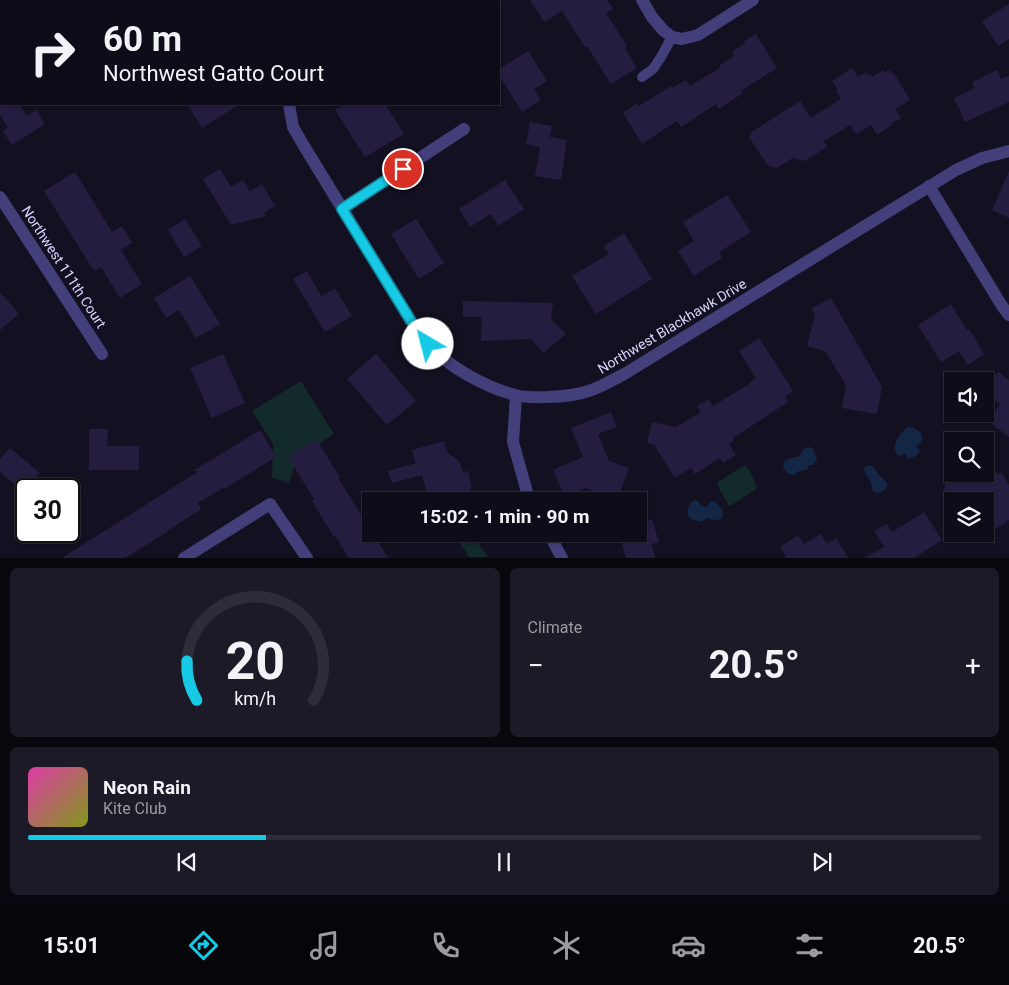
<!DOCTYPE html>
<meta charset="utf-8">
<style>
body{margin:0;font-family:Roboto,sans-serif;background:#1c1a26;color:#f1f3f6;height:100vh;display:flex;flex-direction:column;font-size:19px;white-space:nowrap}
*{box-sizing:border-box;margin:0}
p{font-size:16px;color:#9b9ba2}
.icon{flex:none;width:28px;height:28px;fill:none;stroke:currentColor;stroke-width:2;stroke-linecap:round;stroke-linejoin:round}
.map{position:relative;height:558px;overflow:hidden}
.drawer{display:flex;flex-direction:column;gap:10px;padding:10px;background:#08070e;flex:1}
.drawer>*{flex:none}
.guide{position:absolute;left:0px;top:0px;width:500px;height:105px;box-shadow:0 1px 4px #0004,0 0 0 1px #2e2c38;background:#0e0c19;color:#f1f3f6;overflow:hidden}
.buttons{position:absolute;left:944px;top:372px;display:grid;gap:10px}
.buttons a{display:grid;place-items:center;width:50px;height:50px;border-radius:0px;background:#0e0c19;box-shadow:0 1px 4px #0004,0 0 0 1px #2e2c38;font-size:25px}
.speed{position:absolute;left:15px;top:478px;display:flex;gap:10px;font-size:25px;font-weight:700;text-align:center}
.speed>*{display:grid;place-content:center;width:65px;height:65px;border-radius:50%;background:#0e0c19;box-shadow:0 1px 4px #0004,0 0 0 1px #2e2c38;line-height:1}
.speed .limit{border:2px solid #111;border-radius:8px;background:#fff;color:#111}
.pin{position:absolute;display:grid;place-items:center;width:42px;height:42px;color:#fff;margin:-21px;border:2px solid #fff;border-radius:50%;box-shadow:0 1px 5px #0007}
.me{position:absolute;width:55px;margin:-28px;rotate:323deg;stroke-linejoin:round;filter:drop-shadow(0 0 4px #0008)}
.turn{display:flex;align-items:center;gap:18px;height:105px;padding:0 20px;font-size:22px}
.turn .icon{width:65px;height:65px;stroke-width:2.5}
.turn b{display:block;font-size:35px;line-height:42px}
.big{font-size:38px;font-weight:700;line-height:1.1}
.drawer .widget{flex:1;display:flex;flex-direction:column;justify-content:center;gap:8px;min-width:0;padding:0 18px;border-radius:8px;background:#1c1a26}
.drawer .dial{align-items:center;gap:0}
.dial svg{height:130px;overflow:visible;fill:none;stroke:#2e2c38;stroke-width:7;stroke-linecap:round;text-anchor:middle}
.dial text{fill:#f1f3f6;stroke:none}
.song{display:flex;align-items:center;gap:15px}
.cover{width:60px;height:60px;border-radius:8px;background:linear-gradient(135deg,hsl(320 70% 55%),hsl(70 70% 35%))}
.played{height:5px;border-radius:2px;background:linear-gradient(90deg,#16c9e4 25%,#2e2c38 25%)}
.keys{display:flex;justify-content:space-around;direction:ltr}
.heat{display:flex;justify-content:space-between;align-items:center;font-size:28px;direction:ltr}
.drawer .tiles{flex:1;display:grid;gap:10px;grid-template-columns:1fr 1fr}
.widget:last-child{grid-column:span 2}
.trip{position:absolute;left:362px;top:492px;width:285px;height:50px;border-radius:0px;background:#0e0c19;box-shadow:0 1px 4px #0004,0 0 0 1px #2e2c38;font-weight:700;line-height:50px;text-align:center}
.menu{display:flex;height:80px;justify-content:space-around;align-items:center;background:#06050a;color:#9b9ba2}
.menu .icon{width:35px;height:35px}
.menu .on{color:#16c9e4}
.menu b{font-size:22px;color:#f1f3f6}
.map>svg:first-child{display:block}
.green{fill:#132a2a}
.water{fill:#142646}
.building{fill:#251d40}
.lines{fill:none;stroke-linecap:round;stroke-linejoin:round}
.lane{stroke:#433f7b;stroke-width:10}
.street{stroke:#433f7b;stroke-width:12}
.route-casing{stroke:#0e8394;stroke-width:12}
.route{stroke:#16c9e4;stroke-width:9}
.labels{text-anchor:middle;stroke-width:4.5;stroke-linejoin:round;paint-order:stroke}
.street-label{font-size:14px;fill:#d9d4fb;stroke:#131021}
</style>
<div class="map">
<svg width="1009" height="558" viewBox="0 0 1009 558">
<rect width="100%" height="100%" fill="#131021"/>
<g class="green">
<polygon points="301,381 334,434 297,457 289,484 280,480 272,478 273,444 252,411"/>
<path d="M745 465C751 471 756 482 756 489L730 506 728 504 718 486V482Z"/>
<polygon points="467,534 472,534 487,556 485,557 469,557 458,540"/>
</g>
<g class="water">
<path d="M908 427C920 427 929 440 916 446L920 451C918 455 913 458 908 459L906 456 907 453 899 456C889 448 899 433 908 427Z"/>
<path d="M809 447 813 449 817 459C815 464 813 466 808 465V468L806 470 799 471 795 475C784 475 779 464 788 459 792 457 797 457 800 456L803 449Z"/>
<path d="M868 465C875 466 875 470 879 475 881 478 885 480 887 483V486C885 490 879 496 873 491 873 490 871 485 871 483 869 477 865 475 864 468Z"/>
<path d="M695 500 697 501 702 506 707 507 711 501C723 503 729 521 714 520 712 520 709 518 706 518L702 522 690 519C686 512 687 504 695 500Z"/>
</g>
<g class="building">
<polygon points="530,0 607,0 613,9 606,13 627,46 625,48 637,68 611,84 587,46 585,47 562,11 544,22"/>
<polygon points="1009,4 1009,39 998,46 982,21"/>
<polygon points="756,34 777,68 742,90 743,93 719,109 716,104 681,127 677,121 642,144 623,113 637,103 639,106 671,86 672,88 686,80 690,86 720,68 719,66 734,56 732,52 745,43 744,41"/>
<polygon points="528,51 547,81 534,89 541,100 522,112 499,75 499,69"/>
<polygon points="852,68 858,77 866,72 867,75 870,73 872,77 883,70 885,73 889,70 891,73 893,72 910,100 895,109 901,118 891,124 892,125 877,135 871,125 856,134 850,125 824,141 827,147 805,161 793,158 777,168 768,166 749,137 751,135 750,133 800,101 811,118 841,99 836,91 838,90 832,81"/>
<polygon points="997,70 1001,79 1009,76 1009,102 965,122 954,98 975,88 972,82"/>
<polygon points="0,104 19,104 27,116 36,110 45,124 12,145 3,131 8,128 0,115"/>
<polygon points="187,104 240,104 202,128"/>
<polygon points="345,104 385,104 404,134 365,157 335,110"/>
<polygon points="530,122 552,126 550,137 567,140 561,180 535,176 540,147 526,144"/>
<polygon points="220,169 231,187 243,180 250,191 262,184 275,206 264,213 266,216 231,225 203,179"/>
<polygon points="1009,171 1009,218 992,210"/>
<polygon points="75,172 112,232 122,226 132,243 121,250 142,284 120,298 101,267 94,271 44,191"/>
<polygon points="505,180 524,209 498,226 491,214 470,227 459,209"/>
<polygon points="727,195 751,232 719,252 722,258 694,276 678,251 694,241 683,222"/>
<polygon points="185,219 202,246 184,257 168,230"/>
<polygon points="416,219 444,263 419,279 391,234"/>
<polygon points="624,233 652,279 596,314 572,276 609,254 604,246"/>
<polygon points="307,271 321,296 335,288 352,316 325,332 293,279"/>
<polygon points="190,276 220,324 196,338 179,310 166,318 154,298"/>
<polygon points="0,292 19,314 0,330"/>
<polygon points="831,298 882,387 877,414 842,408 846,385 825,351 807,346 815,316 812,308"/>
<polygon points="463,301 553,303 551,319 566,334 543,353 531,339 481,341 482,317 463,317"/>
<polygon points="951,304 967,330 969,329 984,354 968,365 959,351 941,362 918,325"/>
<polygon points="759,338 793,391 785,396 788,402 733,438 734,440 729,444 736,455 723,463 720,458 695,474 691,468 675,478 654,445 647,443 652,422 676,427 701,412 697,406 709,399 713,406 749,384 749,383 756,378 739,351"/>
<polygon points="223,354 245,403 212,418 190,368"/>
<polygon points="376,354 416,401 387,425 347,379"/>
<polygon points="998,372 1009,380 1009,437 988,421 1000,404 985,393 985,389"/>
<polygon points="611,412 617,427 598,434 609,461 629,468 617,500 585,488 565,497 553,470 583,457 571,428"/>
<polygon points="89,429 108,429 107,446 139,446 139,470 89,470"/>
<polygon points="260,430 276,457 224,489 223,488 198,503 201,509 167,531 167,532 125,558 62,558 199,471 193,471"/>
<polygon points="316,439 340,477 338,478 371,531 371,534 373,534 388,558 349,558 335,536 334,537 312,501 314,499 288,457"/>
<polygon points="444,441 447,452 460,462 463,472 468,471 471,485 471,491 469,498 459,501 440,501 437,493 428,496 422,475 392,483 388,471 416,463 412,450"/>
<polygon points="10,448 40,473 24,492 0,472 0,459"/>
<polygon points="993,467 998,475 1001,472 1009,485 1009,520 985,536 985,501 943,501 946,477 972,480 983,474 985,474 985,472"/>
<polygon points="924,512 942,540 914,558 864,558 884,547 874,531 887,524 892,532"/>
<polygon points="652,519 659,542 652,544 655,558 626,558 619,534 639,534 639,523"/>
<polygon points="821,534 827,544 836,538 848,558 783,558 786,556 780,547 798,535 804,544"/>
</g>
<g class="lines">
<polyline class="lane" points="642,77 653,69 661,57 672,37"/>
<g class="street">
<polyline points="270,0 270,1"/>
<polyline points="642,0 652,17 663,30 672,37 682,39 698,35 753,0"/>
<path d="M289 104 293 127 304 146 411 321C416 328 421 336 427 343 448 367 485 387 515 395 530 399 562 397 577 394 594 391 611 381 626 373L956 170 982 158 1009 151"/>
<polyline points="929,186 1002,306 1009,315"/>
<polyline points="0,197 102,354"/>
<polyline points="342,209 464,129"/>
<polyline points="516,396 513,442 527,492 532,501"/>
<polyline points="549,534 562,558"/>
<polyline points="184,558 270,504 307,558"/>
</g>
</g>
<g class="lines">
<defs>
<polyline id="route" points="403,169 342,209 411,321 428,344"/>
</defs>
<use href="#route" class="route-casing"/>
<use href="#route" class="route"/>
</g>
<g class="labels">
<g class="street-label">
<text transform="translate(64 267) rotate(57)" y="5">Northwest 111th Court</text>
<text transform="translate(672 326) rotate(-31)" y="5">Northwest Blackhawk Drive</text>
</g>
</g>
</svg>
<div class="buttons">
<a><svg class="icon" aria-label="sound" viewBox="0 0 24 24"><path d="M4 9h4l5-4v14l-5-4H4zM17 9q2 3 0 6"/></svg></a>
<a><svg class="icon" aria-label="search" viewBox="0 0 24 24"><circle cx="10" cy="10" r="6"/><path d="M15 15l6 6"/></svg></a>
<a><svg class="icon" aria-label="layers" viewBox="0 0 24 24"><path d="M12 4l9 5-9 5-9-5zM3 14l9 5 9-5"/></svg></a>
</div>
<div class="speed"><div class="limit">30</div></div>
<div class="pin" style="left:403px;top:169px;background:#d93025"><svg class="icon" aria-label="arrive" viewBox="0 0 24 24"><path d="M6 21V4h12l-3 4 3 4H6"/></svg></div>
<svg class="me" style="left:428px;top:344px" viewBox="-20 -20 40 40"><circle r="19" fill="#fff"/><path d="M0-13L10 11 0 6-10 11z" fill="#16c9e4"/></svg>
<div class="trip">15:02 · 1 min · 90 m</div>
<div class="guide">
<div class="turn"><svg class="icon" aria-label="right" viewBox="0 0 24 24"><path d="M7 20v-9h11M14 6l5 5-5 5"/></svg><div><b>60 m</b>Northwest Gatto Court</div></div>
</div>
</div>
<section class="drawer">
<div class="tiles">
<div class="widget dial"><svg viewBox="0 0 100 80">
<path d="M14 69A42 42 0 1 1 86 69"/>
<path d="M14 69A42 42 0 0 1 8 45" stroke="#16c9e4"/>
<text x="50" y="56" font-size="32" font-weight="700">20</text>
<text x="50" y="72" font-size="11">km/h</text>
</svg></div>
<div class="widget"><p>Climate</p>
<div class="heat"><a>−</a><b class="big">20.5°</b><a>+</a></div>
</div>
<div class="widget">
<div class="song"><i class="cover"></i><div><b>Neon Rain</b><p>Kite Club</p></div></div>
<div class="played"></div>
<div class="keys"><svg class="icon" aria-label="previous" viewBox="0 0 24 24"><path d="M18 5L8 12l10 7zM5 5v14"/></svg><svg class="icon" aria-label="pause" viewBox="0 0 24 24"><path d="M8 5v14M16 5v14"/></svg><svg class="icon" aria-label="next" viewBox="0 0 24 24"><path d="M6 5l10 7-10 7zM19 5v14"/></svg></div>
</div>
</div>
</section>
<nav class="menu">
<b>15:01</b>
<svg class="icon on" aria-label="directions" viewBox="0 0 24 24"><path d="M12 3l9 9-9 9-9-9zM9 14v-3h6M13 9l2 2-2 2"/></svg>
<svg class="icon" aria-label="music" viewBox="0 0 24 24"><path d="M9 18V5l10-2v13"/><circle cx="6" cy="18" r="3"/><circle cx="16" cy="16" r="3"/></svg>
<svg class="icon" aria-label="phone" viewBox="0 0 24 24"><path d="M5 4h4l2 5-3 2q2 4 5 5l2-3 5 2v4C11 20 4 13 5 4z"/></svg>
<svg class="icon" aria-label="climate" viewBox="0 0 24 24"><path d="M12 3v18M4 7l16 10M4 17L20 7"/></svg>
<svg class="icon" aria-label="car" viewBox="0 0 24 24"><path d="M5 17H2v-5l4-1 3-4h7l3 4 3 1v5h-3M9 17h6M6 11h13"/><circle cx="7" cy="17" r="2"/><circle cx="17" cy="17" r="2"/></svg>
<svg class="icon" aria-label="filters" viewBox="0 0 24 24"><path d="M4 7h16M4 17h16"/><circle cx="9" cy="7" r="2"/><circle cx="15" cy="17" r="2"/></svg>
<b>20.5°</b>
</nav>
